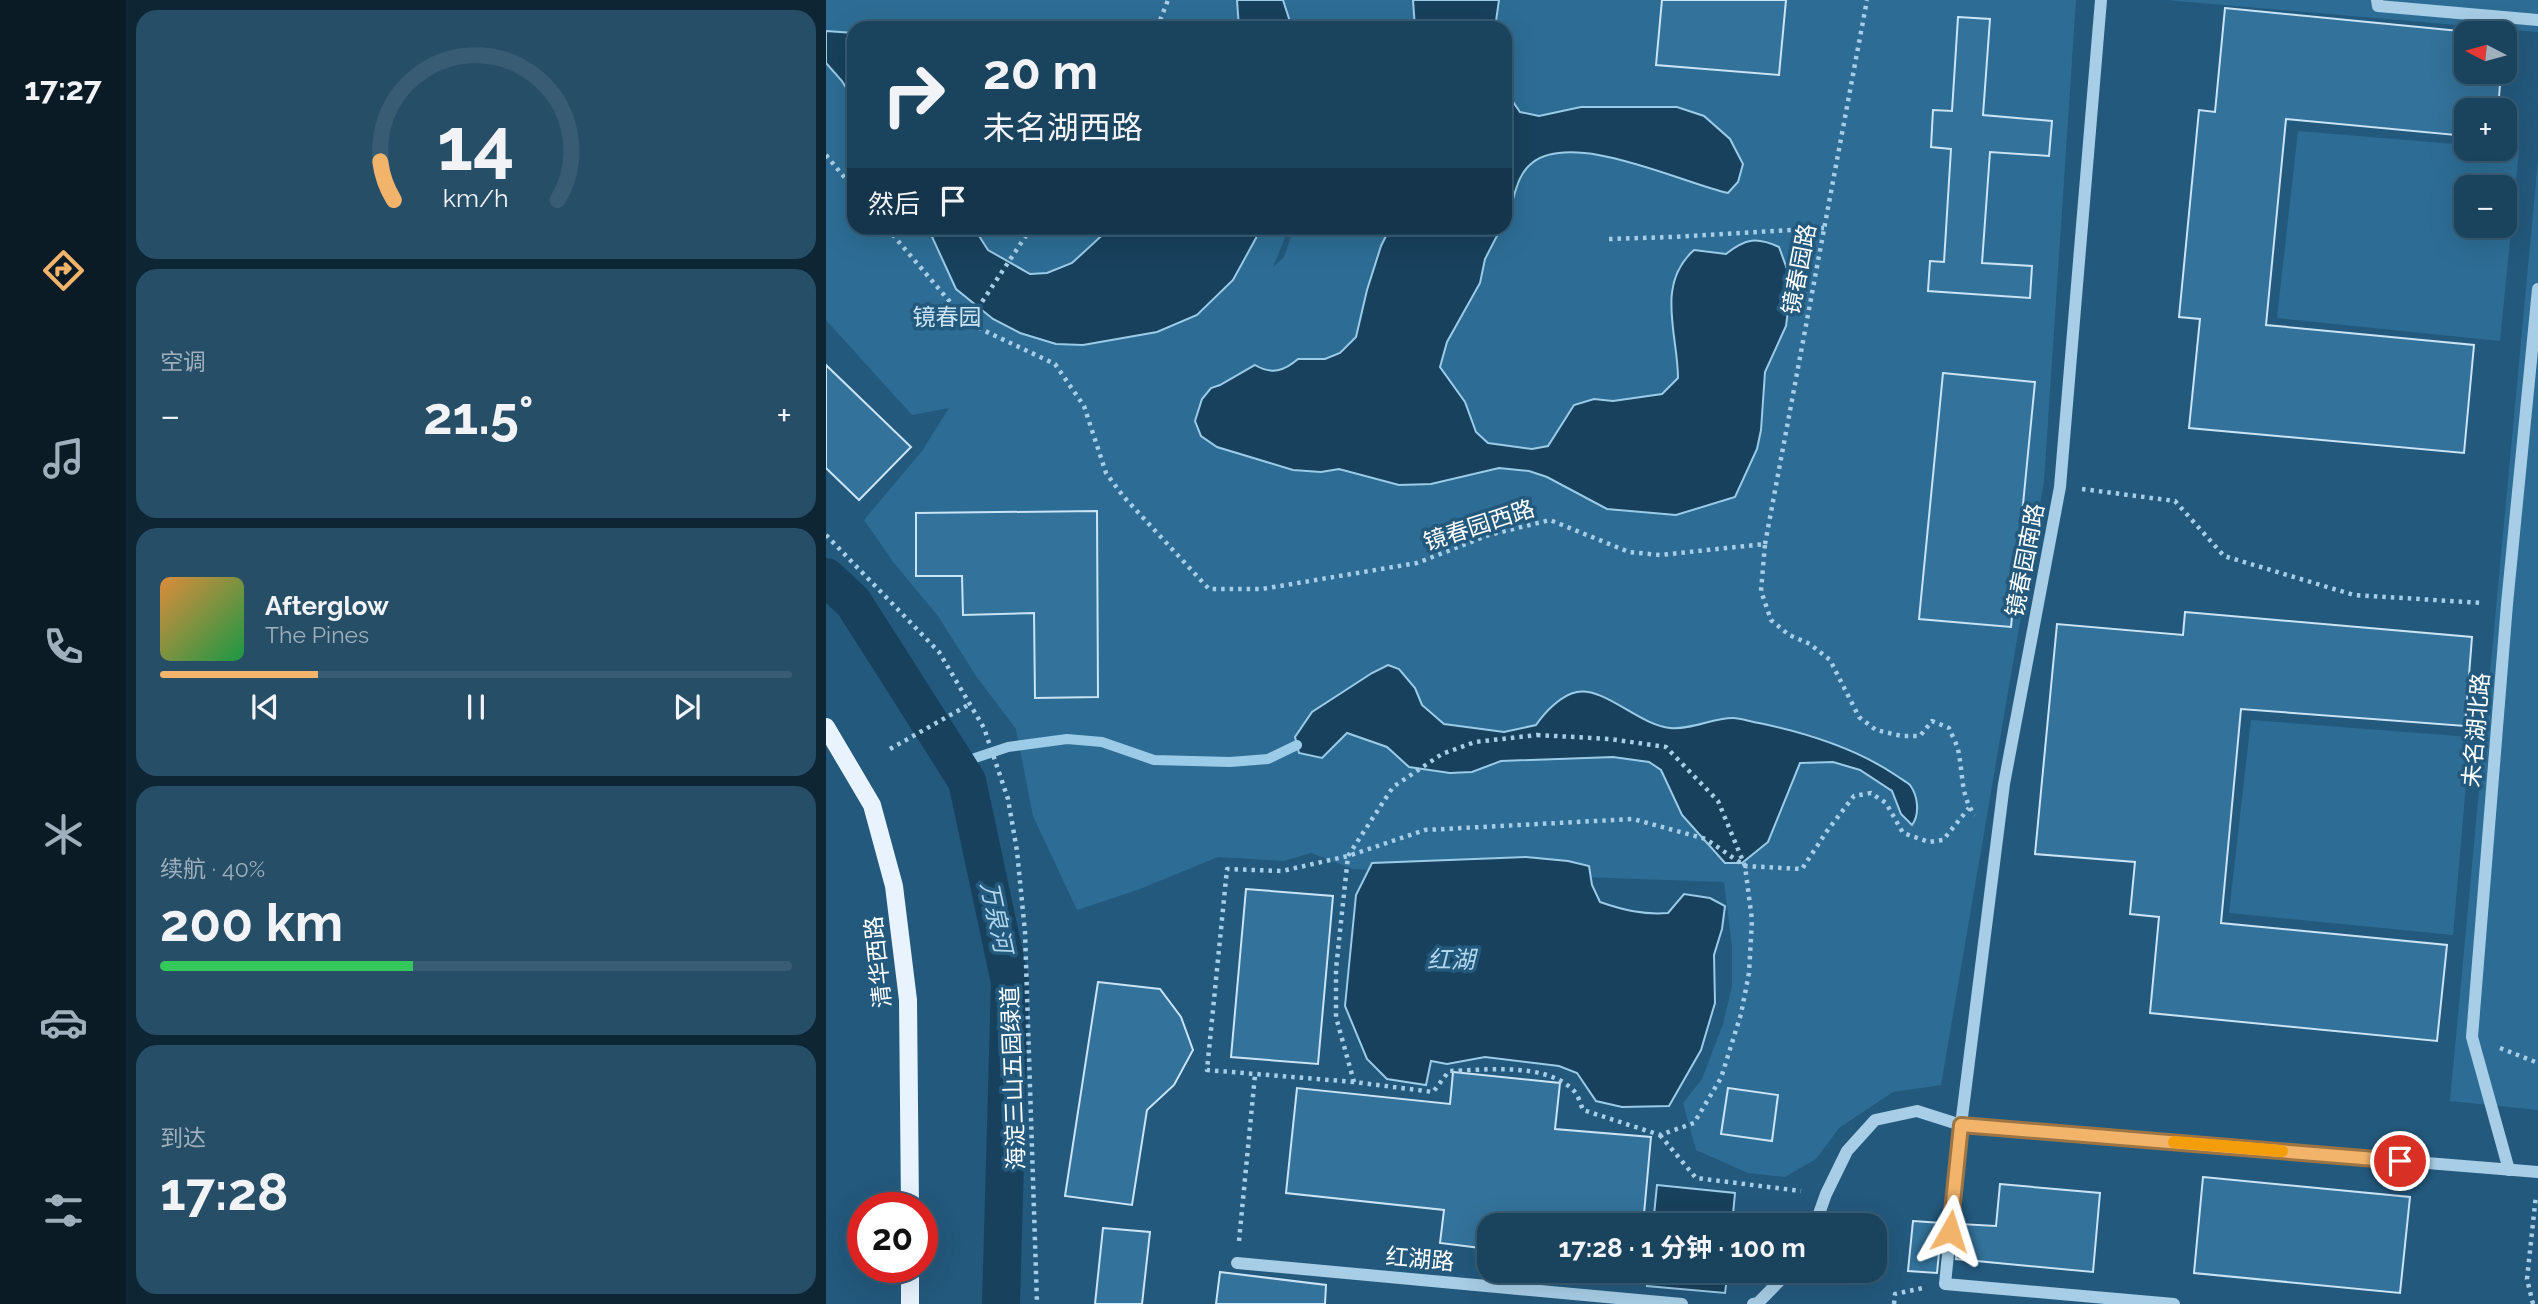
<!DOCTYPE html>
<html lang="zh">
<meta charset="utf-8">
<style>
body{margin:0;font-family:Raleway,"Noto Sans SC",sans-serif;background:#274e67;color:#f1f3f6;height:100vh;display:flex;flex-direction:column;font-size:26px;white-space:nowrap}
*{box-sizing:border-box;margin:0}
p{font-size:23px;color:#9fb0bc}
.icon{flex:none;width:38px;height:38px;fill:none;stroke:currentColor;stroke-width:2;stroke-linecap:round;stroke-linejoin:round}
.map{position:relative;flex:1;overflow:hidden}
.details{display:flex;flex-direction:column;gap:10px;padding:10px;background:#0e2534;width:700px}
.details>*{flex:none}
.guide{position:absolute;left:21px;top:21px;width:665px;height:214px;border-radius:21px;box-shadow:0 7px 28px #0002,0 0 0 2px #385c73;background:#1a435e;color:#f1f3f6;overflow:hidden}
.needle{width:46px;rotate:276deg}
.fabs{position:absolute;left:1628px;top:21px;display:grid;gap:14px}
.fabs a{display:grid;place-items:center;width:63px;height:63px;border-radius:14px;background:#1a435e;box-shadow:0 7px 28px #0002,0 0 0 2px #385c73;font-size:35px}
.speed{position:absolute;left:21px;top:1192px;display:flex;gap:14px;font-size:35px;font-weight:700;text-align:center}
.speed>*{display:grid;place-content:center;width:91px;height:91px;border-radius:50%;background:#1a435e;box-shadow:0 7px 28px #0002,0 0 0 2px #385c73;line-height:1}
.speed .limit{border:10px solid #d22;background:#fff;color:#111}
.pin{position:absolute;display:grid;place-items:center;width:60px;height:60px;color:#fff;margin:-30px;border:4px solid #fff;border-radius:50%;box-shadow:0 2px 7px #0007}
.me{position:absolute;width:77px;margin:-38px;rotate:6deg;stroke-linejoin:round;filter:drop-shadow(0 0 5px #0008)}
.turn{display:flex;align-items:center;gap:24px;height:147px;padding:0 21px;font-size:32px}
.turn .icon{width:91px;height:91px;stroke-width:2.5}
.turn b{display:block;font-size:49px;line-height:60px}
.then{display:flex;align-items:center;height:66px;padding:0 21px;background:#0003;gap:14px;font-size:26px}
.big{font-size:52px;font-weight:700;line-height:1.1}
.details .card{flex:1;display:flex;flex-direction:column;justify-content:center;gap:10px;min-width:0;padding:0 24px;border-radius:21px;background:#274e67}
.details .dial{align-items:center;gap:0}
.dial svg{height:182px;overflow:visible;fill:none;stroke:#385c73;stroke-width:7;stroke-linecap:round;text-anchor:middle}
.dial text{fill:#f1f3f6;stroke:none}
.song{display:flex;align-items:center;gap:21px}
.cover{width:84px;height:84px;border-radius:10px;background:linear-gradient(135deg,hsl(30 70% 55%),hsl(140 70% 35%))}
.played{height:7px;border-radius:4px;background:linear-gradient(90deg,#f1b46a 25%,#385c73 25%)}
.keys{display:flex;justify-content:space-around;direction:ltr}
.heat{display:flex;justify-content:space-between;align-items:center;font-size:38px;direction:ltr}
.charge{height:10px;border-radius:5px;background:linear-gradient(90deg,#34c759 40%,#385c73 0)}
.trip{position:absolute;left:651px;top:1213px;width:410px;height:70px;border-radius:21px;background:#1a435e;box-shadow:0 7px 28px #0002,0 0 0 2px #385c73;font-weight:700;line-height:70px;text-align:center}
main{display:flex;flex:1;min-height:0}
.dock{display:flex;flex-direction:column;width:126px;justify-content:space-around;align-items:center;background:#0a1b26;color:#9fb0bc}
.dock .icon{width:49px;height:49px}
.dock .selected{color:#f1b46a}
.dock b{font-size:32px;color:#f1f3f6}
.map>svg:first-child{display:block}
.green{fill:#2d6d95;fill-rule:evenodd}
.water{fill:#18415d;stroke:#9bcbe7;stroke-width:2}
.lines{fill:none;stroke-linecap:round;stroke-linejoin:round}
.stream{stroke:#9bcbe7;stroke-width:10}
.canal{stroke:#18415d;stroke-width:38}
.building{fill:#33729a;stroke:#cae4f5;stroke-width:2}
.path{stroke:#a7cee6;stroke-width:4.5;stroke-dasharray:3.5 5;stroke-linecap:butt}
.minor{stroke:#a7cee6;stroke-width:12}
.major{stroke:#e8f3fd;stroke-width:18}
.route-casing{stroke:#9d7545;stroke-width:18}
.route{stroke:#f1b46a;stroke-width:12}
.slow{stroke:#f59e0b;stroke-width:12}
.labels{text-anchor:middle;stroke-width:7;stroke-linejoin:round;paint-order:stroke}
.street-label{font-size:23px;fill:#fff;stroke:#23597d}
.park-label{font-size:23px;fill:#cae4f5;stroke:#23597d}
.water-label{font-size:24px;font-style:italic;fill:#b2d7ed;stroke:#23597d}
</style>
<main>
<nav class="dock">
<b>17:27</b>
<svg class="icon selected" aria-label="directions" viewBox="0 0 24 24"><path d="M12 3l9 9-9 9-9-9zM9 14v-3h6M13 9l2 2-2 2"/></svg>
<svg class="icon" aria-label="music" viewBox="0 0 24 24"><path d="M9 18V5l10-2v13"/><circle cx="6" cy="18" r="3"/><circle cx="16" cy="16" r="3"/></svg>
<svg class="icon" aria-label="phone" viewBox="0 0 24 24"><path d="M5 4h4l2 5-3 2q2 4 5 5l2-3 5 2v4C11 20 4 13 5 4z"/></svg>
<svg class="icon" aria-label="climate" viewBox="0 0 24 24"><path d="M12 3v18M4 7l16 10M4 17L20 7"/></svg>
<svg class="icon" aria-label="car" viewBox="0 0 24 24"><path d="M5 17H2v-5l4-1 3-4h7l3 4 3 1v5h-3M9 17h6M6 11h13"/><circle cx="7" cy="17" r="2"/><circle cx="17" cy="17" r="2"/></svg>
<svg class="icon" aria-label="filters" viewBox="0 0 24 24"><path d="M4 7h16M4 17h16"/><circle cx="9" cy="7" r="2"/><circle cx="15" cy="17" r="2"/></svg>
</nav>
<section class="details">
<div class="card dial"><svg viewBox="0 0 100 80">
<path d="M14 69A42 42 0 1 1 86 69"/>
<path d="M14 69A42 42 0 0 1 8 52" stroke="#f1b46a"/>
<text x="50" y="56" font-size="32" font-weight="700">14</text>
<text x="50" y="72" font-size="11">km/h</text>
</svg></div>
<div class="card"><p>空调</p>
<div class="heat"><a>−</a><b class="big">21.5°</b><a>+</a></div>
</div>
<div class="card">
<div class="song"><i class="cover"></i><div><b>Afterglow</b><p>The Pines</p></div></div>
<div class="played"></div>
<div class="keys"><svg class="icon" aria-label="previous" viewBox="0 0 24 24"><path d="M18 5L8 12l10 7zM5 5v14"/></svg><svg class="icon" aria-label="pause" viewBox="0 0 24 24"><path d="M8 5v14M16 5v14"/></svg><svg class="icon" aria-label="next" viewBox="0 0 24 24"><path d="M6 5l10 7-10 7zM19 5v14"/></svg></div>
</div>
<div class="card"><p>续航 · 40%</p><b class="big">200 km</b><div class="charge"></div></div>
<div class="card"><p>到达</p><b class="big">17:28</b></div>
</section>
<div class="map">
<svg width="1712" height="1304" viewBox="0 0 1712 1304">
<rect width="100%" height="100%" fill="#23597d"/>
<g class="green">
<path d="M0 0H1250L1218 481 1115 1085 1067 1092 1013 1128 990 1159 959 1177 922 1173 870 1150 857 1103 876 1079 897 1024 906 986V947L898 882 527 869 485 853 458 861 392 857 314 889 251 910 207 816 190 729 150 676 112 616 68 563 38 520 96 451 123 408 86 415 0 320ZM28 28H679V228H468L458 257 447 267 463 228H28Z"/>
<polygon points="1340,0 1712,0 1712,32"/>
<path d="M1472 131 1640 145V149L1693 150 1674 341 1451 318ZM1678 187V226H1640V187Z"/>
<polygon points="1712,160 1712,1110 1624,1101"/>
<polygon points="1425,720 1644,737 1627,935 1403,913"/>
</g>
<g class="water">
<polygon points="411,0 457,0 466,28 413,28"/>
<polygon points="587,0 673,0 669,28 589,28"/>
<polygon points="0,31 28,33 28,101 16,81 0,63"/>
<path d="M679 90 694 112 713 116 755 107H851L878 116 904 139 917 164 912 182 902 193C856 183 748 130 706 163 688 177 689 203 679 221Z"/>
<polygon points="102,228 148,228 162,250 204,274 221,273 246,263 284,228 433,228 430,238 407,280 371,315 331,332 257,345 230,344 194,333 167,319 130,289"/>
<path d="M564 228H675L659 259 654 283 621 342 614 367 639 402 650 432 662 443 706 449 722 446 748 405 768 399 787 401 836 394 852 378C852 334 829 285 868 250L900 254C920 238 931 237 953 247L961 269 964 295 960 326 939 372 935 430 931 449 909 497 850 515 781 509 721 477 703 471 673 468 605 484 573 485 513 469 495 472 467 470 391 447 375 436 369 421 376 399 385 388 394 385 429 365C446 375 458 371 472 359H499L514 353 530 337 541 290 555 246Z"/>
<path d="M562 665 573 669 589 688 596 705 618 724 678 732 710 725C719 712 735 695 751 692 779 687 813 725 844 728 866 730 886 718 907 718 915 718 925 722 933 723 981 733 1030 748 1071 776 1075 779 1081 782 1084 785 1092 796 1094 814 1086 825L1075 814 1066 791 1034 770 1007 762 974 763 942 842 916 863H899L856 815 835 770 823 762 787 757 675 761 646 772 624 773 583 767 561 747 521 733 496 758 473 753 469 737 486 712 546 673Z"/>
<path d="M700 857 742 861 763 866 766 885 774 902C797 910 818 915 842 913L858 894 884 898 899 906 896 929 888 955 889 1003 875 1050 843 1106 796 1107 770 1101 751 1073 733 1066 659 1057 621 1064 605 1061 600 1085 561 1079 541 1059 519 1006 530 895 546 863Z"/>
<polygon points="831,1185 909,1193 906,1225 827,1225"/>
<polygon points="823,1271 902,1271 899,1293 821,1286"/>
</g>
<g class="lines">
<polyline class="stream" points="131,764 182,747 241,739 276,742 328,760 404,762 442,759 471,745"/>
<polyline class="canal" points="0,577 27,602 141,781 184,982 175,1304"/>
</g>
<g class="building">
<polygon points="836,0 960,0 953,75 830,65"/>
<polygon points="1399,8 1654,33 1640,33 1640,72 1675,72 1672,110 1640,110 1640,136 1460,119 1440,325 1648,345 1638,453 1363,428 1374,319 1353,317 1373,110 1389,112"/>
<polygon points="1132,17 1164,19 1157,115 1226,121 1223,156 1164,152 1156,263 1206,266 1204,298 1102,291 1104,261 1118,262 1125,149 1105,147 1107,110 1126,111"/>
<polygon points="0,365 85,447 33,500 0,468"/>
<polygon points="1117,373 1209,382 1185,627 1093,619"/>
<polygon points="271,511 272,697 209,698 208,613 137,615 136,576 90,576 90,513"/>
<polygon points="1359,612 1646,637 1639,726 1415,709 1395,923 1621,945 1611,1041 1324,1013 1333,917 1304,914 1309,862 1209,854 1231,624 1357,635"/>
<polygon points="420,889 507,896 492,1064 405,1057"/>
<polygon points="272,982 334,989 355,1017 367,1050 348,1085 321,1110 306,1205 239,1196"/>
<polygon points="627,1072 734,1083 729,1129 825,1137 817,1225 663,1225 663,1249 614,1243 618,1210 460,1193 471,1088 624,1104"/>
<polygon points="902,1088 952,1095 946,1141 895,1134"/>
<polygon points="1377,1177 1584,1197 1574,1293 1368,1273"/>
<polygon points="1174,1184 1274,1193 1267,1272 1130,1259 1134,1224 1170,1226"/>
<polygon points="1087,1221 1116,1223 1111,1273 1082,1271"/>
<polygon points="277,1228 324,1232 316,1304 269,1304"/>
<polygon points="394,1272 500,1285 499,1304 390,1304"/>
</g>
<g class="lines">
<g class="path">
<polyline points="331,28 342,0"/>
<polyline points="0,155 28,189"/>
<path d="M61 228 142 323 229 364 258 406 280 473 297 496 383 589H436L591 563 663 535 724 520 803 552 834 555 939 544 935 591 945 620 963 635 984 644 1004 660 1033 717 1050 730 1076 736H1094L1106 721 1123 728C1126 736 1132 745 1133 755 1137 775 1135 798 1149 815"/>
<polyline points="783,239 846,237 998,228"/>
<polyline points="142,323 205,228"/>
<polyline points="1256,489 1349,501 1398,556 1528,595 1657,603"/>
<polyline points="0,535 113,652 158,728 182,799 191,851 199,932 211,1304"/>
<polyline points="939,544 1041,0"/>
<path d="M711 735 784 739 840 747 892 801 919 866 926 920 923 973 915 1014 895 1078 868 1123 834 1135 757 1110C754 1103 752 1094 747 1090 719 1062 660 1070 623 1071L607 1092 528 1082 510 1017V969L522 856 567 787 616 754 649 742Z"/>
<polyline points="64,749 144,704"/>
<polyline points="1674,1048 1712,1063"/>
<polyline points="528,1082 381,1070 401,869 456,871 522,856 599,830 807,819 880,839 919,866 976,869 1001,831 1028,796 1045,793 1060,803 1077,833 1103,842 1117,840 1143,808"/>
<polyline points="834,1135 870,1178 975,1191"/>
<polyline points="413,1241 429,1075"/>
<polyline points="1068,1304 1069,1294 1097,1288"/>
<polyline points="1707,1304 1701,1279 1710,1195"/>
</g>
<g class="minor">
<polyline points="1275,0 1234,487 1178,784 1135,1125 1119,1284 1348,1304"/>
<polyline points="1551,0 1552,6 1712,20"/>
<polyline points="1683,1170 1646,1037 1681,604 1712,289"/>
<polyline points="989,1225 1000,1194 1021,1151 1049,1120 1091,1111 1135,1125 1712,1172"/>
<polyline points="411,1263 856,1304"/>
<polyline points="927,1304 932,1303 964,1270"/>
</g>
<g class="major">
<polyline points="0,727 46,805 68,886 82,1000 84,1208"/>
<polyline points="84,1267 84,1304"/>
</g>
</g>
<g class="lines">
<defs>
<polyline id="route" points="1124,1231 1135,1125 1574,1161"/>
</defs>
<use href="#route" class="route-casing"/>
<use href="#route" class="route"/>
<polyline class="slow" points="1348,1142 1456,1151"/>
</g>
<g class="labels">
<g class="street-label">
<text transform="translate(973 269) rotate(-79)" y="8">镜春园路</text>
<text transform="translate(653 525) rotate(-18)" y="8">镜春园西路</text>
<text transform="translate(1199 560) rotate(-79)" y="8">镜春园南路</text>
<text transform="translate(1650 730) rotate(-85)" y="8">未名湖北路</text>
<text transform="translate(52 962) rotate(-96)" y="8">清华西路</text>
<text transform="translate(187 1078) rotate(-92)" y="8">海淀三山五园绿道</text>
<text transform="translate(594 1259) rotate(5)" y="8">红湖路</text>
</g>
<g class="park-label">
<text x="121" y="325">镜春园</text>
</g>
<g class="water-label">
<text transform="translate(170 917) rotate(78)" y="8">万泉河</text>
<text x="625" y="968">红湖</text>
</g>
</g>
</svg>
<div class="fabs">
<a><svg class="needle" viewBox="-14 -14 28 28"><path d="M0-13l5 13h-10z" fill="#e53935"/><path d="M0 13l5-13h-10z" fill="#9fb0bc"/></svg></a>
<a>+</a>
<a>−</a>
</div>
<div class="speed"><div class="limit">20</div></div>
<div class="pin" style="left:1574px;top:1161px;background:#d93025"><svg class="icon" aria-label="arrive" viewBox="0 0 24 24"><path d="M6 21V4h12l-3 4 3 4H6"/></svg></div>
<svg class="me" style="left:1124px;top:1231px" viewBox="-20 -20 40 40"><path d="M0-17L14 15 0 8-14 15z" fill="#f1b46a" stroke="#fff" stroke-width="4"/></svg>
<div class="trip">17:28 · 1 分钟 · 100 m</div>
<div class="guide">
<div class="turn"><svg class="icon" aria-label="right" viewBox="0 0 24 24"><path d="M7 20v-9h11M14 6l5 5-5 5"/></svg><div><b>20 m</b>未名湖西路</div></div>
<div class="then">然后<svg class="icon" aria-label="arrive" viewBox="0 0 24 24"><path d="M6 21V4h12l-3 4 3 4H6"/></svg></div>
</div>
</div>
</main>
